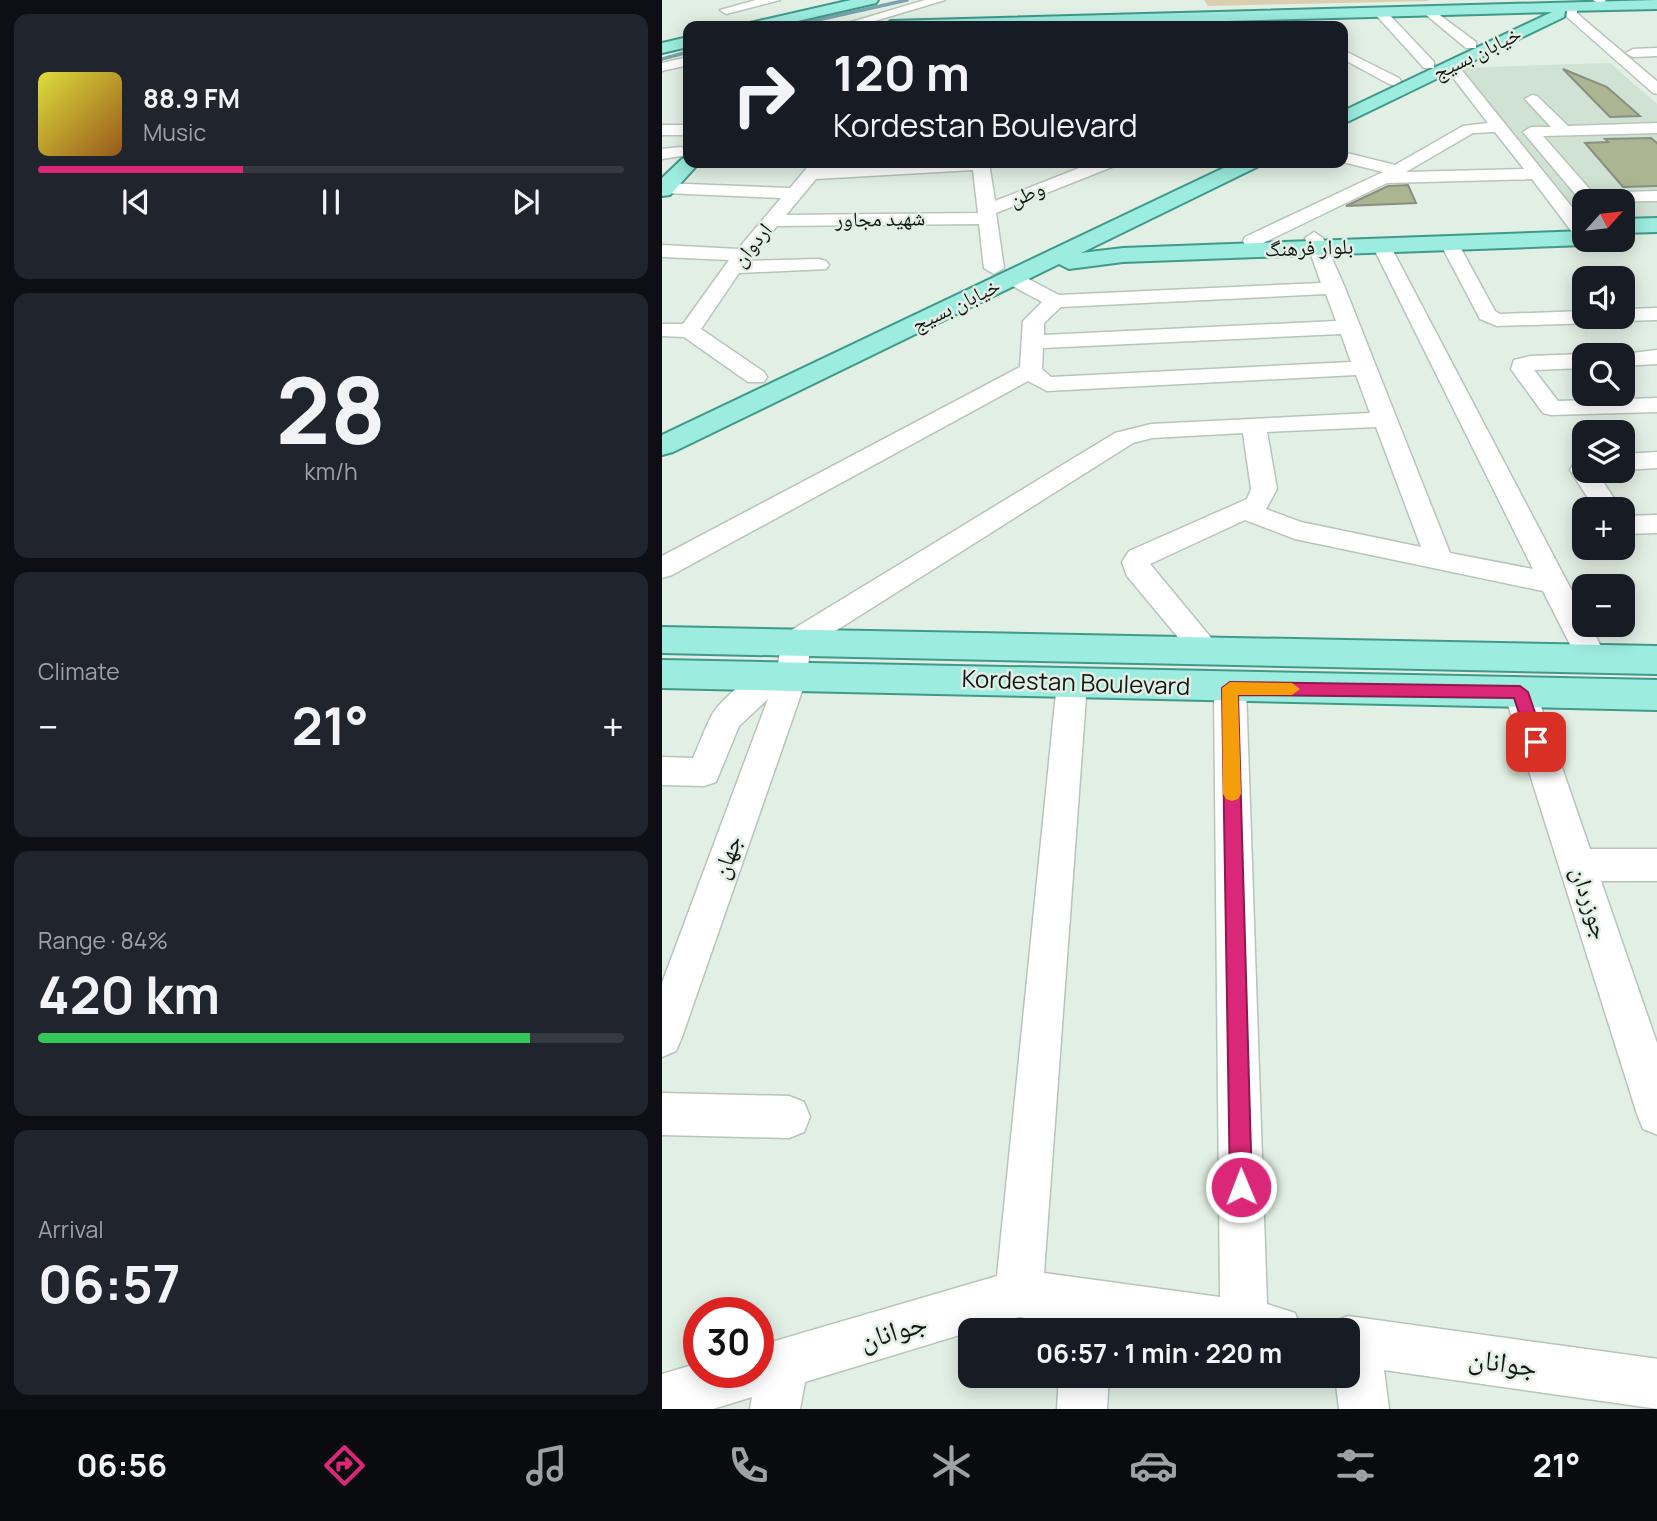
<!DOCTYPE html>
<meta charset="utf-8">
<style>
body{margin:0;font-family:Manrope,"Noto Naskh Arabic",sans-serif;background:#20242c;color:#f1f3f6;height:100vh;display:flex;flex-direction:column;font-size:26px;white-space:nowrap}
*{box-sizing:border-box;margin:0}
p{font-size:23px;color:#9ea1a6}
.icon{flex:none;width:38px;height:38px;fill:none;stroke:currentColor;stroke-width:2;stroke-linecap:round;stroke-linejoin:round}
.map{position:relative;flex:1;overflow:hidden}
.sheet{display:flex;flex-direction:column;gap:14px;padding:14px;background:#0d0f14;width:662px}
.sheet>*{flex:none}
.guide{position:absolute;left:21px;top:21px;width:665px;height:147px;border-radius:14px;box-shadow:0 4px 18px #0003;background:#171b24;color:#f1f3f6;overflow:hidden}
.needle{width:46px;rotate:63deg}
.buttons{position:absolute;left:910px;top:189px;display:grid;gap:14px}
.buttons a{display:grid;place-items:center;width:63px;height:63px;border-radius:14px;background:#171b24;box-shadow:0 4px 18px #0003;font-size:35px}
.speed{position:absolute;left:21px;top:1297px;display:flex;gap:14px;font-size:35px;font-weight:700;text-align:center}
.speed>*{display:grid;place-content:center;width:91px;height:91px;border-radius:50%;background:#171b24;box-shadow:0 4px 18px #0003;line-height:1}
.speed .limit{border:10px solid #d22;background:#fff;color:#111}
.pin{position:absolute;display:grid;place-items:center;width:60px;height:60px;color:#fff;margin:-30px;border-radius:14px;box-shadow:0 4px 10px #0006}
.me{position:absolute;width:77px;margin:-38px;rotate:359deg;stroke-linejoin:round;filter:drop-shadow(0 0 5px #0008)}
.turn{display:flex;align-items:center;gap:24px;height:147px;padding:0 35px;font-size:32px}
.turn .icon{width:91px;height:91px;stroke-width:2.5}
.turn b{display:block;font-size:49px;line-height:60px}
.big{font-size:52px;font-weight:700;line-height:1.1}
.sheet .card{flex:1;display:flex;flex-direction:column;justify-content:center;gap:10px;min-width:0;padding:0 24px;border-radius:14px;background:#20242c}
.sheet .dial{align-items:center;gap:0}
.dial b{font-size:91px;line-height:1}
.song{display:flex;align-items:center;gap:21px}
.cover{width:84px;height:84px;border-radius:10px;background:linear-gradient(135deg,hsl(60 70% 55%),hsl(30 70% 35%))}
.played{height:7px;border-radius:4px;background:linear-gradient(90deg,#db2777 35%,#363941 35%)}
.keys{display:flex;justify-content:space-around;direction:ltr}
.heat{display:flex;justify-content:space-between;align-items:center;font-size:38px;direction:ltr}
.charge{height:10px;border-radius:5px;background:linear-gradient(90deg,#34c759 84%,#363941 0)}
.trip{position:absolute;left:296px;top:1318px;width:402px;height:70px;border-radius:14px;background:#171b24;box-shadow:0 4px 18px #0003;font-weight:700;line-height:70px;text-align:center}
.tabs{display:flex;height:112px;justify-content:space-around;align-items:center;background:#090b0e;color:#9ea1a6}
.tabs .icon{width:49px;height:49px}
.tabs .on{color:#db2777}
.tabs b{font-size:32px;color:#f1f3f6}
main{display:flex;flex:1;min-height:0}
.map>svg:first-child{display:block}
.built{fill:#cfe2d3}
.green{fill:#d9ceb0}
.lines{fill:none;stroke-linecap:round;stroke-linejoin:round}
.stream{stroke:#77a4ad;stroke-width:3.5}
.building{fill:#abb591;stroke:#8a8e81;stroke-width:2}
.minor-casing{stroke:#b8c4ba;stroke-width:3}
.major-casing{stroke:#419989;stroke-width:4}
.minor{fill:#fff;fill-rule:evenodd}
.major{fill:#9cecdf;fill-rule:evenodd}
.route{fill:#db2777;stroke:#8e194d;stroke-width:2}
.slow{fill:#f59e0b}
.labels{text-anchor:middle;stroke-width:5;stroke-linejoin:round;paint-order:stroke}
.far-street-label{font-size:21px;fill:#131713;stroke:#e2efe4}
.street-label{font-size:24px;fill:#131713;stroke:#e2efe4}
.near-street-label{font-size:28px;fill:#131713;stroke:#e2efe4}
</style>
<main>
<section class="sheet">
<div class="card">
<div class="song"><i class="cover"></i><div><b>88.9 FM</b><p>Music</p></div></div>
<div class="played"></div>
<div class="keys"><svg class="icon" aria-label="previous" viewBox="0 0 24 24"><path d="M18 5L8 12l10 7zM5 5v14"/></svg><svg class="icon" aria-label="pause" viewBox="0 0 24 24"><path d="M8 5v14M16 5v14"/></svg><svg class="icon" aria-label="next" viewBox="0 0 24 24"><path d="M6 5l10 7-10 7zM19 5v14"/></svg></div>
</div>
<div class="card dial"><b>28</b><p>km/h</p></div>
<div class="card"><p>Climate</p>
<div class="heat"><a>−</a><b class="big">21°</b><a>+</a></div>
</div>
<div class="card"><p>Range · 84%</p><b class="big">420 km</b><div class="charge"></div></div>
<div class="card"><p>Arrival</p><b class="big">06:57</b></div>
</section>
<div class="map">
<svg width="996" height="1409" viewBox="0 0 996 1409">
<rect width="100%" height="100%" fill="#e2efe4"/>
<polygon class="built" points="948,63 995,104 995,217 961,218 961,201 922,201 920,220 792,68"/>
<polygon class="green" points="542,0 766,0 767,1 546,6"/>
<g class="lines">
<g class="stream">
<polyline points="129,26 245,0"/>
<polyline points="0,59 26,52"/>
</g>
</g>
<g class="building">
<polygon points="901,69 945,87 978,116 948,117"/>
<polygon points="989,138 996,144 996,186 961,187 923,143 946,142 943,139"/>
<polygon points="746,185 754,203 684,206 726,186"/>
</g>
<g class="lines">
<defs>
<g id="minor">
<polygon points="94,0 118,0 64,14 58,10"/>
<polygon points="263,0 283,0 196,26 176,26"/>
<polygon points="931,0 943,0 944,1 938,5"/>
<polygon points="911,3 915,4 915,13 925,22 996,82 996,94 991,93 905,17 905,7"/>
<polygon points="767,7 814,42 814,48 804,48 763,14 763,8"/>
<polygon points="718,8 722,9 772,62 772,68 762,68 714,15 714,9"/>
<polygon points="996,48 996,56 971,57 964,53 971,49"/>
<polygon points="681,50 737,78 739,81 732,85 727,84 681,59"/>
<polygon points="26,57 26,65 0,71 0,63"/>
<path d="M789 62 794 63 922 222V232H910L870 179 725 183 597 245H583L581 241 583 237 721 172 681 162V152L733 165 801 126 826 123 782 66ZM833 132 862 169 744 172 811 133Z"/>
<polygon points="870,95 875,96 906,126 996,123 996,133 881,136 931,193 996,191 996,201 920,202 861,132 869,127 889,127 863,99"/>
<rect x="0" y="125" width="26" height="10"/>
<polygon points="19,147 25,149 25,155 0,159 0,149"/>
<path d="M149 163H166L163 168 327 163 333 201 430 163H452L450 167 334 213 342 268 332 274 322 268 317 224 115 226 86 261 157 259 164 261 167 265 164 269 77 273 39 329 102 372 105 377 102 382H86L22 337 0 336V324H21L67 260 0 257V245L76 249 119 198 2 193 0 183 128 188ZM311 170 316 213 124 215 154 179Z"/>
<path d="M652 232 661 238 683 288 788 553 871 569 710 245 719 239 728 245 922 614V625H928L946 660 942 668 931 671 920 668 881 591 633 539 583 520 488 564 560 651 556 659 545 662 534 659 465 576 460 562 467 551 585 499 589 489 581 433 490 438 471 443 148 647 145 677 20 1037 14 1051 0 1057V983L106 699 77 726 54 782 42 786 0 785V757L31 758C38 743 43 727 51 713 61 697 99 666 116 665L119 642 123 634 453 433 489 424 708 413 694 375 385 391 366 381 10 575 0 578V556L358 367 361 321 380 302 343 282 340 278 343 274H357L397 295 659 283 643 238ZM664 294 674 321 382 335V323L399 307ZM679 334 689 362 389 377 380 369 381 348ZM714 427 759 547 639 522 604 509 615 489 605 432Z"/>
<polygon points="787,237 796,243 833,311 838,314 922,311 922,317 943,317 940,321 933,323 835,326 818,319 778,243"/>
<polygon points="996,308 996,320 961,321 952,317 961,317 961,309"/>
<polygon points="996,350 996,364 961,366 961,355 953,355"/>
<polygon points="922,354 926,355 922,355 922,368 872,370 896,401 996,398 996,412 889,415 881,413 849,369 852,360 868,356"/>
<polygon points="996,452 996,468 961,470 961,454"/>
<polygon points="922,458 922,471 934,471 959,509 933,509 908,470 913,461"/>
<polygon points="996,515 996,533 961,534 961,516"/>
<polygon points="410,671 421,675 425,683 382,1273 558,1297 552,688 557,680 568,676 579,680 584,688 605,1304 633,1313 640,1330 448,1330 357,1317 143,1382 138,1409 88,1409 90,1397 51,1409 0,1409 0,1374 37,1363 37,1372 96,1372 96,1346 335,1276 395,683 399,675"/>
<polygon points="858,680 869,684 874,692 928,849 996,849 996,881 939,881 996,1046 996,1135 981,1129 975,1114 842,692 847,684"/>
<polygon points="0,1093 127,1096 142,1102 148,1117 142,1132 127,1138 0,1135"/>
<polygon points="686,1316 996,1359 996,1409 722,1370 727,1409 677,1409 673,1376 686,1376 686,1330 666,1330 669,1323"/>
<polygon points="397,1376 447,1376 445,1409 395,1409"/>
</g>
<g id="major">
<polygon points="189,0 216,0 214,3 114,26 86,26 88,23"/>
<polygon points="996,0 996,9 903,11 902,17 681,124 681,111 890,12 384,26 221,26 229,21"/>
<polygon points="26,37 26,47 0,53 0,43"/>
<polygon points="26,157 26,163 37,163 8,195 0,196 0,178 20,159"/>
<polygon points="572,163 598,163 595,167 419,253 461,248 922,231 922,240 932,240 922,245 461,262 407,269 397,264 11,452 0,455 0,435"/>
<polygon points="996,218 996,232 961,233 961,219"/>
<polygon points="0,627 996,646 996,674 0,653"/>
<polygon points="0,660 996,680 996,710 0,688"/>
</g>
</defs>
<use href="#minor" class="minor-casing"/>
<use href="#major" class="major-casing"/>
<use href="#minor" class="minor"/>
<use href="#major" class="major"/>
</g>
<polygon class="route" points="568,682 858,686 866,692 883,742 880,746 868,746 852,698 576,695 590,1187 587,1195 579,1198 571,1195 568,1187 560,688"/>
<polygon class="slow" points="568,682 630,683 638,689 630,695 576,695 579,794 576,799 570,801 564,799 561,794 560,688"/>
<g class="labels">
<g class="far-street-label">
<text transform="translate(815 53) rotate(-26)" y="7">خیابان بسیج</text>
<text transform="translate(365 194) rotate(-22)" y="7">وطن</text>
<text transform="translate(218 219) rotate(-1)" y="7">شهید مجاور</text>
<text transform="translate(90 245) rotate(-51)" y="7">اردوان</text>
<text transform="translate(647 248) rotate(-2)" y="7">بلوار فرهنگ</text>
<text transform="translate(294 305) rotate(-26)" y="7">خیابان بسیج</text>
</g>
<g class="street-label">
<text transform="translate(414 683) rotate(2)" y="8">Kordestan Boulevard</text>
<text transform="translate(65 857) rotate(-70)" y="8">جهان</text>
<text transform="translate(928 903) rotate(72)" y="8">جوزردان</text>
</g>
<g class="near-street-label">
<text transform="translate(231 1331) rotate(-17)" y="10">جوانان</text>
<text transform="translate(841 1362) rotate(8)" y="10">جوانان</text>
</g>
</g>
</svg>
<div class="buttons">
<a><svg class="needle" viewBox="-14 -14 28 28"><path d="M0-13l5 13h-10z" fill="#e53935"/><path d="M0 13l5-13h-10z" fill="#9ea1a6"/></svg></a>
<a><svg class="icon" aria-label="sound" viewBox="0 0 24 24"><path d="M4 9h4l5-4v14l-5-4H4zM17 9q2 3 0 6"/></svg></a>
<a><svg class="icon" aria-label="search" viewBox="0 0 24 24"><circle cx="10" cy="10" r="6"/><path d="M15 15l6 6"/></svg></a>
<a><svg class="icon" aria-label="layers" viewBox="0 0 24 24"><path d="M12 4l9 5-9 5-9-5zM3 14l9 5 9-5"/></svg></a>
<a>+</a>
<a>−</a>
</div>
<div class="speed"><div class="limit">30</div></div>
<div class="pin" style="left:874px;top:742px;background:#d93025"><svg class="icon" aria-label="arrive" viewBox="0 0 24 24"><path d="M6 21V4h12l-3 4 3 4H6"/></svg></div>
<svg class="me" style="left:579px;top:1187px" viewBox="-20 -20 40 40"><circle r="17" fill="#db2777" stroke="#fff" stroke-width="3"/><path d="M0-11L8 9 0 5-8 9z" fill="#fff"/></svg>
<div class="trip">06:57 · 1 min · 220 m</div>
<div class="guide">
<div class="turn"><svg class="icon" aria-label="right" viewBox="0 0 24 24"><path d="M7 20v-9h11M14 6l5 5-5 5"/></svg><div><b>120 m</b>Kordestan Boulevard</div></div>
</div>
</div>
</main>
<nav class="tabs">
<b>06:56</b>
<svg class="icon on" aria-label="directions" viewBox="0 0 24 24"><path d="M12 3l9 9-9 9-9-9zM9 14v-3h6M13 9l2 2-2 2"/></svg>
<svg class="icon" aria-label="music" viewBox="0 0 24 24"><path d="M9 18V5l10-2v13"/><circle cx="6" cy="18" r="3"/><circle cx="16" cy="16" r="3"/></svg>
<svg class="icon" aria-label="phone" viewBox="0 0 24 24"><path d="M5 4h4l2 5-3 2q2 4 5 5l2-3 5 2v4C11 20 4 13 5 4z"/></svg>
<svg class="icon" aria-label="climate" viewBox="0 0 24 24"><path d="M12 3v18M4 7l16 10M4 17L20 7"/></svg>
<svg class="icon" aria-label="car" viewBox="0 0 24 24"><path d="M5 17H2v-5l4-1 3-4h7l3 4 3 1v5h-3M9 17h6M6 11h13"/><circle cx="7" cy="17" r="2"/><circle cx="17" cy="17" r="2"/></svg>
<svg class="icon" aria-label="filters" viewBox="0 0 24 24"><path d="M4 7h16M4 17h16"/><circle cx="9" cy="7" r="2"/><circle cx="15" cy="17" r="2"/></svg>
<b>21°</b>
</nav>
